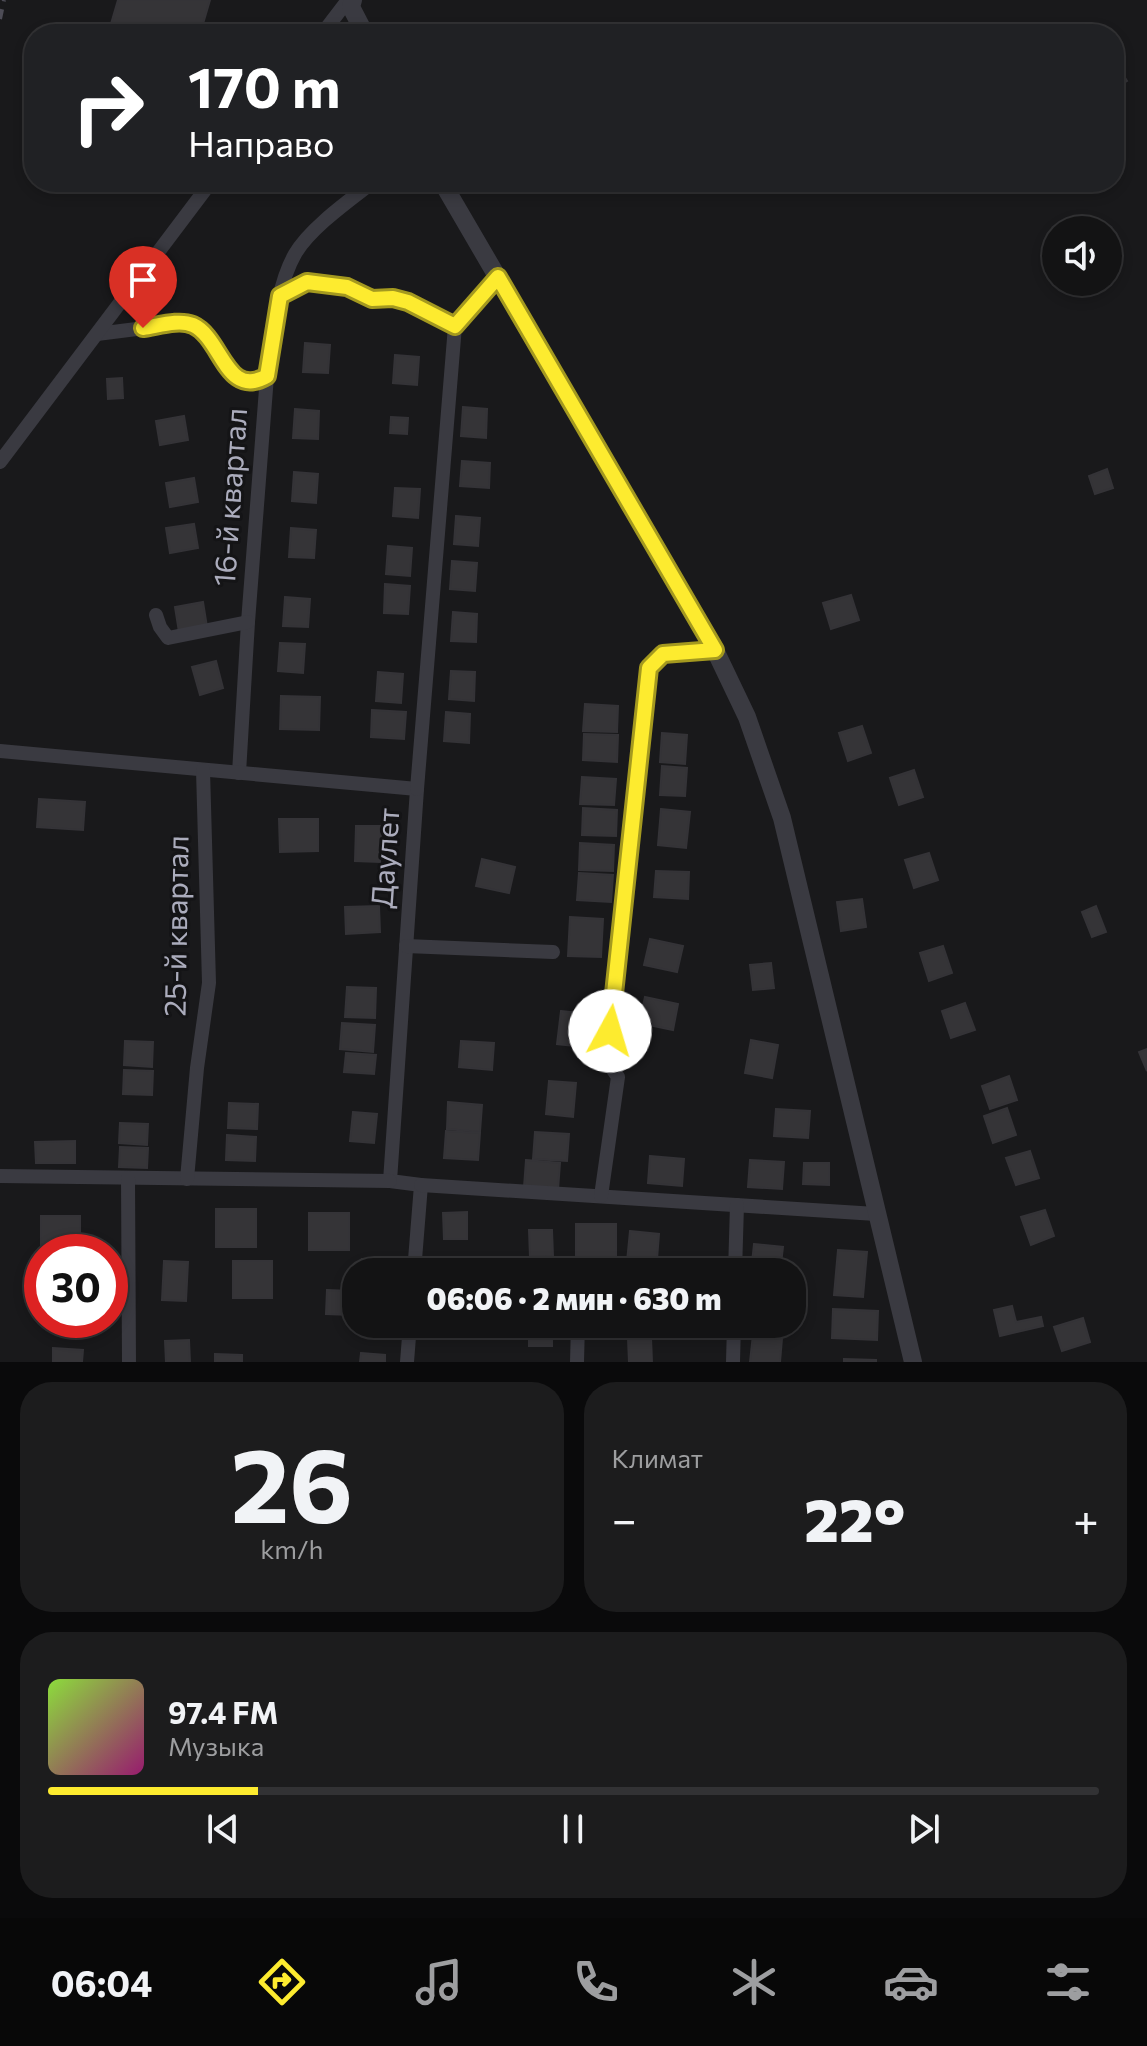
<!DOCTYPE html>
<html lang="ru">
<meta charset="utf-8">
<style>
body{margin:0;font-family:Commissioner,sans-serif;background:#1c1c1d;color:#f1f3f6;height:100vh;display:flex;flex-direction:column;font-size:30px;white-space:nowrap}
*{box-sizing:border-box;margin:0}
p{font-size:26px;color:#9d9ea0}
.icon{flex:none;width:44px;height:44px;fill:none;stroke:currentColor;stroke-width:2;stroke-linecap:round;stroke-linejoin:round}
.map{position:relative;height:1362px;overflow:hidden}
.drawer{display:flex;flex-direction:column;gap:20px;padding:20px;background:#0a0a0b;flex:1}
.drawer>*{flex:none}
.top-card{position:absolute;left:24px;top:24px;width:1100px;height:168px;border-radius:32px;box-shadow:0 4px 12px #0003,0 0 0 2px #323234;background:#202124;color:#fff;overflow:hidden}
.controls{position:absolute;left:1042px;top:216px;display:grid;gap:16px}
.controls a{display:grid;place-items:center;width:80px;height:80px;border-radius:50%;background:#131314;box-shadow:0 4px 12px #0003,0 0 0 2px #323234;font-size:40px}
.speed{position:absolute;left:24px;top:1234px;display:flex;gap:16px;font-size:40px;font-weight:700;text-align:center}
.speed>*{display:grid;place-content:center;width:104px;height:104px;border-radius:50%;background:#131314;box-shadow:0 4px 12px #0003,0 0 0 2px #323234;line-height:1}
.speed .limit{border:12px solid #d22;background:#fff;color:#111}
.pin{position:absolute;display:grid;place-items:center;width:68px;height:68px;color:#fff;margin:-82px -34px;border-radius:50% 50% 50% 0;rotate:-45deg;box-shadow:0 0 8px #0007}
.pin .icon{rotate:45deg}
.me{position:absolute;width:88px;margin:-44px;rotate:6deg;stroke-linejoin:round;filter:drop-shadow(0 0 6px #0008)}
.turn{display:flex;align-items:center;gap:28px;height:168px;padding:0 32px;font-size:36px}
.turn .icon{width:104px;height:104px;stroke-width:2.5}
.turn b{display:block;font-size:56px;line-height:68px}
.big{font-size:60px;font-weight:800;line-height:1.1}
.drawer .card{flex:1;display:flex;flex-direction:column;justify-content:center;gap:12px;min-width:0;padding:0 28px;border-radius:32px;background:#1c1c1d}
.drawer .dial{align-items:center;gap:0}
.dial b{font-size:104px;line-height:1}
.song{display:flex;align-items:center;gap:24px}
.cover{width:96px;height:96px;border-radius:12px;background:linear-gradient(135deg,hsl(90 70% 55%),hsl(320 70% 35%))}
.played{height:8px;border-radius:4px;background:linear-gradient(90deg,#fdeb2f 20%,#323234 20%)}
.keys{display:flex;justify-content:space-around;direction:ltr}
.heat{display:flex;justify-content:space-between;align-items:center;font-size:44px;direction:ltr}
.drawer .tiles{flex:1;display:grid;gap:20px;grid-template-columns:1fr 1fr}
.card:last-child{grid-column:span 2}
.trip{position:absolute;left:342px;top:1258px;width:464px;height:80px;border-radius:32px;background:#131314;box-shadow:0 4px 12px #0003,0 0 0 2px #323234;font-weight:800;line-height:80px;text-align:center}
.tabs{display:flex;height:128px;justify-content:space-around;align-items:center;background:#080808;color:#9d9ea0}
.tabs .icon{width:56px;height:56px}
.tabs .selected{color:#fdeb2f}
.tabs b{font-size:36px;color:#f1f3f6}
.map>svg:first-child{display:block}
.building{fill:#353437;stroke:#343337;stroke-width:2}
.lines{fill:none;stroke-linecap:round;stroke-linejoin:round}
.minor{stroke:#3a3a41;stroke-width:14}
.tertiary{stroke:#3a3a41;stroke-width:18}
.rail{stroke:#4d4c56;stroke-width:4;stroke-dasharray:10 8;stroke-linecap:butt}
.route-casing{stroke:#a4991f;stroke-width:20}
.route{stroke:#fdeb2f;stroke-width:14}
.labels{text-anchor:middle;stroke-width:6;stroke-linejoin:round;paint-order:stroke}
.street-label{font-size:30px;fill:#abacbc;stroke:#141416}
</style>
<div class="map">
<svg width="1147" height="1362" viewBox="0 0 1147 1362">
<rect width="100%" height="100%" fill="#19191b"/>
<g class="building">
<polygon points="118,0 210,0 200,34 108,34"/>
<polygon points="1114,60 1127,81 1114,89"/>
<polygon points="305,343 330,345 328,373 303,372"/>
<polygon points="395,355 419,357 417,385 393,383"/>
<polygon points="122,378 123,398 108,399 107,379"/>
<polygon points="463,407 487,409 486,438 461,436"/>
<polygon points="295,409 319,411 318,439 293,438"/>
<polygon points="184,416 188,440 160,445 156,421"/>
<polygon points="391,417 408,418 407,434 390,433"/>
<polygon points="462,461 490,463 489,488 460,486"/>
<polygon points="1107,469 1113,488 1095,494 1089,476"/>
<polygon points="294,472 318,474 316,503 292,501"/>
<polygon points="194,478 198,502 170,507 166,483"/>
<polygon points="395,488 420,489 418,518 393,516"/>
<polygon points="456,516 480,518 478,546 454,544"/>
<polygon points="194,524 198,548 170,553 166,528"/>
<polygon points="291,528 316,530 314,558 289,557"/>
<polygon points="388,546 412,548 410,576 386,574"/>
<polygon points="452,561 477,563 475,591 450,589"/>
<polygon points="385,584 410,586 408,614 384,613"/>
<polygon points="851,595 859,620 831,629 823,603"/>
<polygon points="285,597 310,599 308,627 283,626"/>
<polygon points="203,602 207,627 179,632 175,607"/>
<polygon points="453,612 477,614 476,642 451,641"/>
<polygon points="280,643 305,644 303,673 278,671"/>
<polygon points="216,661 223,688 200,695 192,667"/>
<polygon points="451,671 475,672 474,701 449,699"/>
<polygon points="378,672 403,674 401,703 376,701"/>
<polygon points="281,696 320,697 319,730 280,729"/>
<polygon points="585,704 618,706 617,732 583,731"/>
<polygon points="372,710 406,712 404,739 371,737"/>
<polygon points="446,712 470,714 469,743 444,741"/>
<polygon points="862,726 871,753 848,761 839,733"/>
<polygon points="662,733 687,735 685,764 660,762"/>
<polygon points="584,734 618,735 617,762 583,760"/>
<polygon points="662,766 687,768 685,796 660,795"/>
<polygon points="914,770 923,797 899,805 890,778"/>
<polygon points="582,777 616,779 614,805 580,804"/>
<polygon points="39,799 85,802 83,830 37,827"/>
<polygon points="583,808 617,810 616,836 582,835"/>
<polygon points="661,809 690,812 686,848 658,845"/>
<polygon points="279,819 318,819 318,851 280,852"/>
<polygon points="356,826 381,826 380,862 355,861"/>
<polygon points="580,843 614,845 613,871 579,870"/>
<polygon points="929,853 938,880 914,888 905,860"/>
<polygon points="482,859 515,867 509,893 476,886"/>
<polygon points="656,871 689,872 688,899 654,897"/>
<polygon points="579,873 613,875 611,902 577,900"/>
<polygon points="862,899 866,927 841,931 837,902"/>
<polygon points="379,906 380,932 346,934 345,907"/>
<polygon points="1096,906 1106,932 1092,937 1082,912"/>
<polygon points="570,917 603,919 601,957 568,956"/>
<polygon points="650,939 683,946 677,972 644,965"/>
<polygon points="943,946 952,973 929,981 920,953"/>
<polygon points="771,963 774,988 753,990 750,965"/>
<polygon points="347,987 376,988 375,1018 345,1017"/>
<polygon points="645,997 678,1004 673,1030 639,1023"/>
<polygon points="965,1003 975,1030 951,1038 942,1011"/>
<polygon points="561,1011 587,1014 584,1047 557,1044"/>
<polygon points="342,1023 375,1025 373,1052 340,1049"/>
<polygon points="751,1040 778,1045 772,1078 745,1073"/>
<polygon points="125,1041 153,1042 152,1067 124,1065"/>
<polygon points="461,1041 494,1043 492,1070 459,1067"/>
<polygon points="1147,1049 1147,1071 1139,1052"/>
<polygon points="346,1053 376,1055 374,1074 344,1072"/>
<polygon points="124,1070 153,1071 152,1095 123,1094"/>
<polygon points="1009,1076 1017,1100 990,1109 982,1086"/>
<polygon points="549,1081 576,1083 573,1117 546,1114"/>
<polygon points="448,1102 482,1105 480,1132 447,1129"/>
<polygon points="229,1103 258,1104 257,1129 228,1128"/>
<polygon points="1007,1108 1016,1135 993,1143 984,1116"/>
<polygon points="776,1109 810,1111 808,1138 774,1136"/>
<polygon points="353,1112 377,1114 374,1143 350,1141"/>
<polygon points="120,1123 148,1124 147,1145 119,1143"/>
<polygon points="446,1131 480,1133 478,1160 444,1158"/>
<polygon points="535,1132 569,1134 567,1161 533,1159"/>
<polygon points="227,1135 256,1137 255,1161 226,1160"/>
<polygon points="75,1141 75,1163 36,1163 35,1142"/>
<polygon points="120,1147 148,1148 147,1168 119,1167"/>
<polygon points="1030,1151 1039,1178 1016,1185 1006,1158"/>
<polygon points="650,1156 684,1159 682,1186 648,1183"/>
<polygon points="526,1160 560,1163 558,1190 524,1187"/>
<polygon points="750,1160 784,1162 782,1189 748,1187"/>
<polygon points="804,1163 829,1163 829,1185 803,1184"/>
<rect x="216" y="1209" width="40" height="38"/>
<polygon points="1045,1210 1054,1236 1031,1245 1021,1217"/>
<polygon points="467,1212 467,1239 444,1239 443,1213"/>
<rect x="309" y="1213" width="40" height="37"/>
<polygon points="41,1216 80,1216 80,1252 41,1254"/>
<rect x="576" y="1224" width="40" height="37"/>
<polygon points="529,1230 552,1230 553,1256 530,1257"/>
<polygon points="630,1231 659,1234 656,1272 626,1272"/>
<polygon points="754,1244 783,1247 780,1272 751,1272"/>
<polygon points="838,1250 867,1252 863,1297 834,1295"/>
<polygon points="362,1259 386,1262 385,1272 361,1272"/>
<polygon points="164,1261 188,1262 186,1301 162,1300"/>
<rect x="233" y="1261" width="39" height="37"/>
<polygon points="327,1290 351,1291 351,1315 326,1314"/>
<polygon points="1012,1306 1016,1322 1041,1317 1043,1326 1000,1336 994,1310"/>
<polygon points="833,1309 878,1311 877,1340 832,1338"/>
<polygon points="1083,1318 1090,1342 1062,1351 1054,1327"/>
<rect x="529" y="1324" width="23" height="22"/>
<polygon points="627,1324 650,1324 651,1331 627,1332"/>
<polygon points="754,1325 783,1327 780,1362 750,1362"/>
<polygon points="651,1338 652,1362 629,1362 628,1339"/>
<polygon points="189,1340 190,1362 166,1362 165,1341"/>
<polygon points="53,1348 83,1350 82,1362 53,1362"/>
<polygon points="361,1353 385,1355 385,1362 360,1362"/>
<polygon points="215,1354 242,1355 242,1362 215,1362"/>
<polygon points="844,1359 876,1360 876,1362 844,1362"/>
</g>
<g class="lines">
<g class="minor">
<polyline points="322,34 348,0"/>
<polyline points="280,296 307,282 347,287 372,299 393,298 408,302 455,326"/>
<path d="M97 334 184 323C221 334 227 400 267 376L248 622 239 773"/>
<path d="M267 376C273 338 276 287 295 254 310 228 350 200 373 182"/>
<polyline points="0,462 211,182"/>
<polyline points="156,615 160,627 168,638 248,622"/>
<polyline points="0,751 417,789 390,1181 421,1185 414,1272"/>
<polyline points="417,789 455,326 498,277"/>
<polyline points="406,946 553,952"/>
<polyline points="0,1176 390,1181"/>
<polyline points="128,1178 129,1362"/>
<polyline points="187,1179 197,1068 209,983 203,770"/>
<polyline points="421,1185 876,1214"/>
<polyline points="601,1196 618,1077 607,1061 649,668 663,654 715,650"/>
<polyline points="735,1272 737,1205"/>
<polyline points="407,1362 410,1324"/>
<polyline points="577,1362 578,1324"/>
<polyline points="733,1362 734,1324"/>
</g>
<g class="tertiary">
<polyline points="353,0 351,7 365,34"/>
<polyline points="442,182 715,650 747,717 782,818 913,1362"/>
</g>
<polyline class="rail" points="0,19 4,0"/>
</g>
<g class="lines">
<defs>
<path id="route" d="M143 328C158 326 179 319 193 325 222 338 226 400 267 376L280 296 307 282 347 287 372 299 393 298 408 302 455 326 498 277 715 650 663 654 649 668 610 1031"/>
</defs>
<use href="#route" class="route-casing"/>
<use href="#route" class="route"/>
</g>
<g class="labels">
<g class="street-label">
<text transform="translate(231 497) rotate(-86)" y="10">16-й квартал</text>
<text transform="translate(386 858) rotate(-86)" y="10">Даулет</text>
<text transform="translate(177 926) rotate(-89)" y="10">25-й квартал</text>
</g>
</g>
</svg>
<div class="controls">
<a><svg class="icon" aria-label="sound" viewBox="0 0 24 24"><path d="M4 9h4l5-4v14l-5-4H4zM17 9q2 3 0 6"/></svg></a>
</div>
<div class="speed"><div class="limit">30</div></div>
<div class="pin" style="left:143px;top:328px;background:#d93025"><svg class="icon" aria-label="arrive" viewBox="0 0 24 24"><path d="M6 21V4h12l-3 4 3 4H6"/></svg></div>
<svg class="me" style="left:610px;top:1031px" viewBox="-20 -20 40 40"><circle r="19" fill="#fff"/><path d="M0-13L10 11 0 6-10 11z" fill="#fdeb2f"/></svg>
<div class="trip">06:06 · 2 мин · 630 m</div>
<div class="top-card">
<div class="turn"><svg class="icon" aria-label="right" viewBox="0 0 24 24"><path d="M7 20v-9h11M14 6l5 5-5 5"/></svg><div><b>170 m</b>Направо</div></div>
</div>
</div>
<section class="drawer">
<div class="tiles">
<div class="card dial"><b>26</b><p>km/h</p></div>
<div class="card"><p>Климат</p>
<div class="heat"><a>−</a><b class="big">22°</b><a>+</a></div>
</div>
<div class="card">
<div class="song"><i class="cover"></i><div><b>97.4 FM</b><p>Музыка</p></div></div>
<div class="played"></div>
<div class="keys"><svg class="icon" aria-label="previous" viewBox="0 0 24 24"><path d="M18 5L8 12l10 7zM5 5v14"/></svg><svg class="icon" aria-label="pause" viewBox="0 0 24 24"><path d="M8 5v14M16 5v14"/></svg><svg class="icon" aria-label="next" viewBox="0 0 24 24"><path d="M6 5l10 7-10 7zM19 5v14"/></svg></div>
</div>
</div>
</section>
<nav class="tabs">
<b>06:04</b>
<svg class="icon selected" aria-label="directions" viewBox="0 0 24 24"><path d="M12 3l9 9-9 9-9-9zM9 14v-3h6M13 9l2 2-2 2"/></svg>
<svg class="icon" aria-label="music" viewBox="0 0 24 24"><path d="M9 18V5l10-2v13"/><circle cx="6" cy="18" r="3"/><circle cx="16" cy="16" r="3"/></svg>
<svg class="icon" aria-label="phone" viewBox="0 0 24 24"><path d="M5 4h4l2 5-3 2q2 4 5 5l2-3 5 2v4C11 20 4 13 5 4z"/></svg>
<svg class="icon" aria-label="climate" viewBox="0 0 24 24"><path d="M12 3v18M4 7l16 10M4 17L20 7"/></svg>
<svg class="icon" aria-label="car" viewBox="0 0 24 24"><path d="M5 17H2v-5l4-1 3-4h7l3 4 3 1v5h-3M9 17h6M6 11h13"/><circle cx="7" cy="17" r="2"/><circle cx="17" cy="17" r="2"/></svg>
<svg class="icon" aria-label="filters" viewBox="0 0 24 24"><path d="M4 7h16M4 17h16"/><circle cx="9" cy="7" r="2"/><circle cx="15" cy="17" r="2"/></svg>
</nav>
